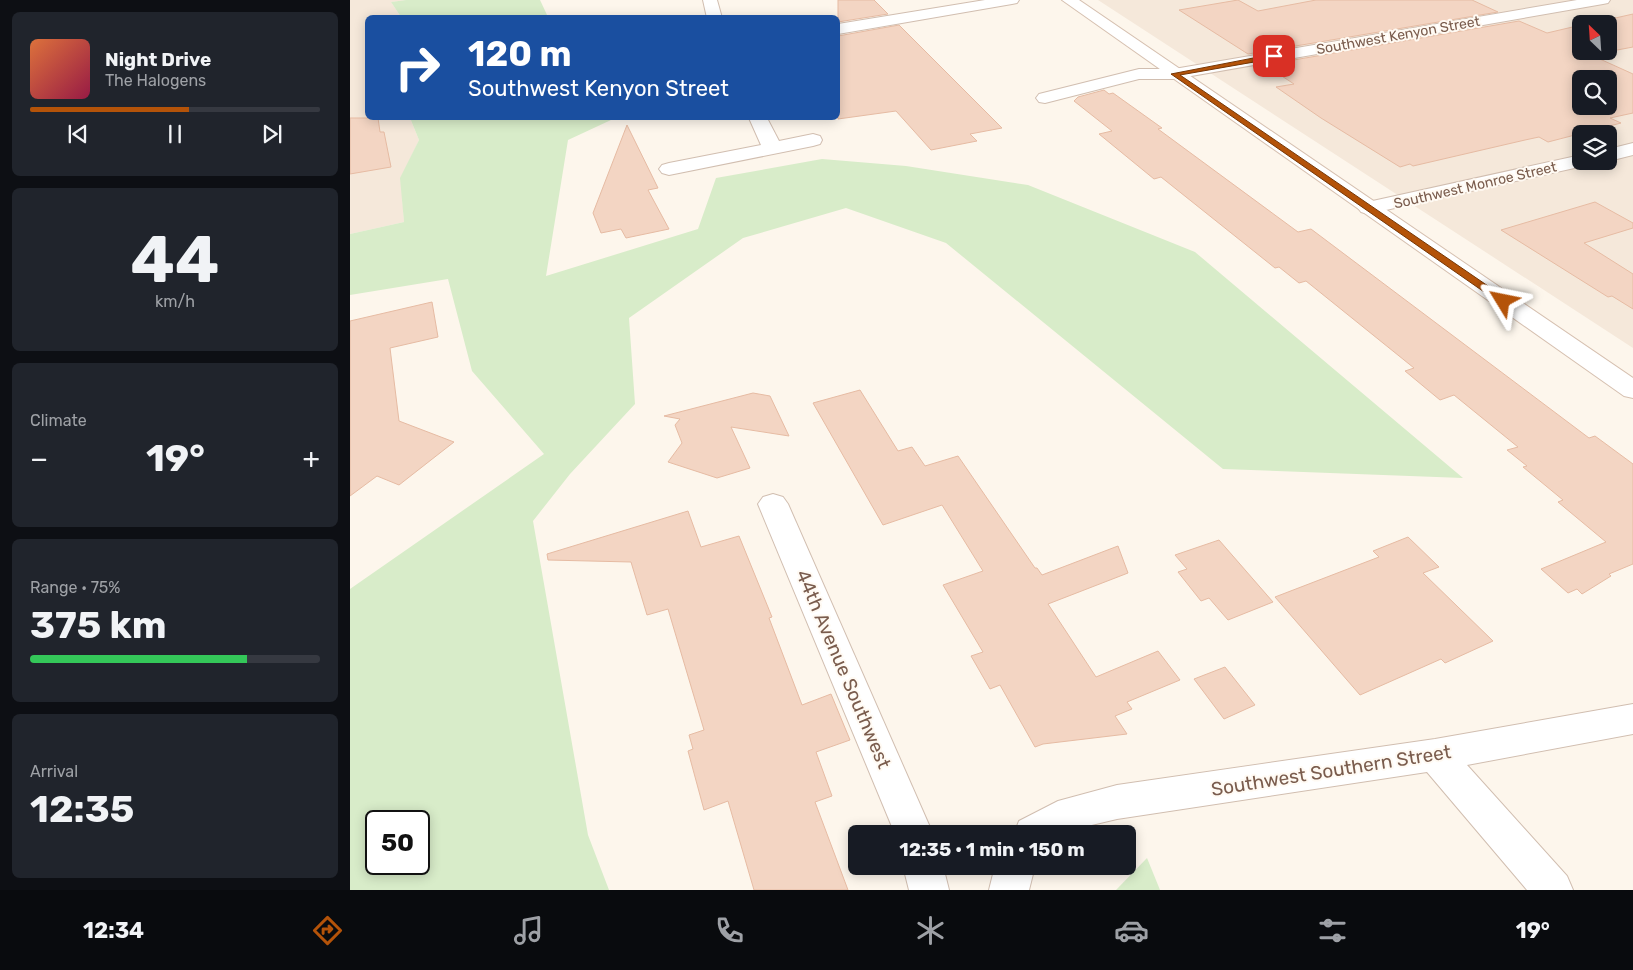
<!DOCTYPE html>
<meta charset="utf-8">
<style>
body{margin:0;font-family:Rubik,sans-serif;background:#20242c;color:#f1f3f6;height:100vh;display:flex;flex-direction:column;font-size:19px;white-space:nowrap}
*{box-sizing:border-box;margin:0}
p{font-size:16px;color:#9ea1a6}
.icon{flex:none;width:28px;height:28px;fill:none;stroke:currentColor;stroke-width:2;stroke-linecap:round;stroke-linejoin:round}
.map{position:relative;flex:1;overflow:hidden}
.panel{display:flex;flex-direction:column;gap:12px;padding:12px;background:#0d0f14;width:350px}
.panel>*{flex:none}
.banner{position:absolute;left:15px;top:15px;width:475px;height:105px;border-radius:8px;box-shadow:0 2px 12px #0003;background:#1a4fa0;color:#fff;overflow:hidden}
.needle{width:32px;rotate:335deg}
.fabs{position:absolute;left:1222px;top:15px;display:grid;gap:10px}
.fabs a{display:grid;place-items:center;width:45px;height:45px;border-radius:8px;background:#171b24;box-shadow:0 2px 12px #0003;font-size:25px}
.speed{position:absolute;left:15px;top:810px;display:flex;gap:10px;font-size:25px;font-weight:700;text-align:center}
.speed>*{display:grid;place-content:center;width:65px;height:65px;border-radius:50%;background:#171b24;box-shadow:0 2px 12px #0003;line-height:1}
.speed .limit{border:2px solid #111;border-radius:8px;background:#fff;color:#111}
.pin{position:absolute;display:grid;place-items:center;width:42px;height:42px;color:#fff;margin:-21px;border-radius:10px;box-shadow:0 2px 8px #0006}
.me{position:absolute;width:55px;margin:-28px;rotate:305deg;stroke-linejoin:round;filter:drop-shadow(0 0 4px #0008)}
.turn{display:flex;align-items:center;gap:18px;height:105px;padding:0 20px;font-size:22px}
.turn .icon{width:65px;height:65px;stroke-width:2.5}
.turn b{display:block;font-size:35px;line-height:42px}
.big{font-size:38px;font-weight:700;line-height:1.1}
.panel .widget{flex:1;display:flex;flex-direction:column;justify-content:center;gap:8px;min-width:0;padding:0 18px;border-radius:8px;background:#20242c}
.panel .dial{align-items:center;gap:0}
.dial b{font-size:65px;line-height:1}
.song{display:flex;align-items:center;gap:15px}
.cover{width:60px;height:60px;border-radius:8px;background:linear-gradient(135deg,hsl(20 70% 55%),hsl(340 70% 35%))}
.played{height:5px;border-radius:2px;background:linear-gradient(90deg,#b45309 55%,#363941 55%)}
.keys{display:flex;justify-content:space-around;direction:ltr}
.heat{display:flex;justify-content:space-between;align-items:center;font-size:28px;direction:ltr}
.charge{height:8px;border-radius:4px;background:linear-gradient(90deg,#34c759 75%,#363941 0)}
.trip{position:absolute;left:498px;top:825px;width:288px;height:50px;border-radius:8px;background:#171b24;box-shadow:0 2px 12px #0003;font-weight:700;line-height:50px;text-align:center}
.tabs{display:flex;height:80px;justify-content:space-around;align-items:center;background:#090b0e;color:#9ea1a6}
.tabs .icon{width:35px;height:35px}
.tabs .on{color:#b45309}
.tabs b{font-size:22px;color:#f1f3f6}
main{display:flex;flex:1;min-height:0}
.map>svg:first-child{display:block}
.residential{fill:#f5e8da;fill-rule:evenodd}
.green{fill:#d8ecc9;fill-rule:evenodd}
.building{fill:#f3d5c3;stroke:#e6bba3;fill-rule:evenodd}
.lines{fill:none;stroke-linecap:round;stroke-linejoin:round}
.street-casing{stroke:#d1beb0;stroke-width:2}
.secondary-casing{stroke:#d6c0b0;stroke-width:2}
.street{fill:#fff;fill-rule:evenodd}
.secondary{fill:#fff;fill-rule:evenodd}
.route{fill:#b45309;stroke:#753606}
.labels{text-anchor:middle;stroke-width:4;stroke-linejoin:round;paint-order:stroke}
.far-street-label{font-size:14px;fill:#7a5c4d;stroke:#fffaf3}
.near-street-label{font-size:19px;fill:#7a5c4d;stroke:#fffaf3}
</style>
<main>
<section class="panel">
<div class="widget">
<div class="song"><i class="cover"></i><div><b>Night Drive</b><p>The Halogens</p></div></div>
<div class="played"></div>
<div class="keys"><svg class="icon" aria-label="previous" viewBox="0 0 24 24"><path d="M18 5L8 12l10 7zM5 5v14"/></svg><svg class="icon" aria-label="pause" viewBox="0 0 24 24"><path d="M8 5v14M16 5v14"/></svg><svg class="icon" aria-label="next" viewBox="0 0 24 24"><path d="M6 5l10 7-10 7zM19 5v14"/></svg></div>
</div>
<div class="widget dial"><b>44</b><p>km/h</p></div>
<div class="widget"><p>Climate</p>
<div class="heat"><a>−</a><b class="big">19°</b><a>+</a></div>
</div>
<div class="widget"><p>Range · 75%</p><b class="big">375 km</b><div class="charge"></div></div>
<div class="widget"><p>Arrival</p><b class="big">12:35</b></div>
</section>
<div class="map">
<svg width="1283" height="890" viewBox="0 0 1283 890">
<rect width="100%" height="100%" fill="#fdf6ec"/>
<g class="residential">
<polygon points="0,0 56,0 41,2 51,17 18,18 18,118 60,118 69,140 51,178 54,222 0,234"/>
<path d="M748 0H1283V348ZM1231 24H1259V51H1231ZM1231 79H1259V106H1231ZM1231 134H1259V161H1231Z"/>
</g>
<g class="green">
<polygon points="56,0 190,0 198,17 51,17 41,2"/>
<path d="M60 118H260L261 120 218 140 196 276 348 229 366 178 472 159 556 166 678 185 845 252 1113 478 873 469 596 243 496 208 393 238 279 318 285 404 220 474 183 521 238 835 259 890H0V589L194 454 122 371 98 279 0 295V234L54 222 50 178 69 140ZM26 821H69V864H26Z"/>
<polygon points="797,858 810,890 766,890"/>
</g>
<g class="building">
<polygon points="488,0 524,0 538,14 488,22"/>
<polygon points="888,0 908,11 966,0 1122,0 1148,12 898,54 829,10"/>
<path d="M1283 14V47L1241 55 1283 74V113L1260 118 1271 123 1198 142 1189 137 1175 140 1063 166 1060 164 1050 167 971 118 926 87 944 84 915 65 1169 21 1197 33 1231 25V51H1259V24H1239ZM1231 79H1259V106H1231Z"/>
<polygon points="549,25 652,128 620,134 627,141 581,150 546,111 488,119 488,36"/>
<polygon points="754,90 759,94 763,93 812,128 808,129 948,232 961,229 1239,438 1245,436 1283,464 1283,564 1259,574 1261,576 1232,594 1227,589 1218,593 1191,569 1256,542 1208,502 1213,500 1173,467 1177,466 1157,450 1168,447 1104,395 1090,400 1055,371 1064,368 956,281 949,283 929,267 925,268 811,177 804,179 749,134 762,131 724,101 728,97"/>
<polygon points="0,118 28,118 30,132 34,132 41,167 0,174"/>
<polygon points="277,125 308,188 298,190 319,229 276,238 271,229 251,233 243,213"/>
<polygon points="1245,202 1283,223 1283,228 1234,243 1283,274 1283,309 1262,296 1258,297 1151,230"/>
<polygon points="82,302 88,337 40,348 49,421 104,442 49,485 27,476 0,496 0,321"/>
<polygon points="510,390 548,451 562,447 575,466 608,456 685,568 687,568 692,575 768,546 778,573 698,604 746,677 808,651 830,680 777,702 782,709 765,716 777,734 693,744 685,747 650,685 640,689 621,656 633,652 593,585 633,571 592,505 533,525 463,403"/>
<polygon points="403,393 420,396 439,436 381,427 400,468 367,478 318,462 332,443 325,425 330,419 314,416"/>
<polygon points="338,511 351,547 389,536 422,617 419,618 452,705 481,694 500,740 466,752 482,796 465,802 498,890 404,890 378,801 354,810 338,751 343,749 339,735 354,730 318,609 297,615 281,562 198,560 197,554"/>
<polygon points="1058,537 1089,567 1073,573 1143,641 1095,663 1091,659 1010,695 925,597 1029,557 1023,551"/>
<polygon points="869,540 923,602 878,620 859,598 851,601 828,572 837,569 825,555"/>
<polygon points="875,667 905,705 874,719 844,679"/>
</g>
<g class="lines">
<defs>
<g id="street">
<polygon points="353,0 367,0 372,18 357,18"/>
<polygon points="635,0 669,0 667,3 662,4 488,34 488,24"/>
<polygon points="1227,0 1260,0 1258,3 1253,4 824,79 789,79 695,103 689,102 686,98 689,94 789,69 824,69"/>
<polygon points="399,118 417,118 429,141 463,134 470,136 472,140 470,144 463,146 319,175 312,173 309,169 312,165 319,163 411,145"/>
<polygon points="1283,143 1283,155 1259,161 1259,149"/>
<polygon points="1231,155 1231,161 1240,161 1238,165 1018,214 1011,212 1008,208 1011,204 1018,202"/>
<polygon points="423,494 433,497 438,504 583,834 545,834 408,504 413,497"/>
<polygon points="1283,704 1283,734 1117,765 1217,876 1223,890 1177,890 1077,772 767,819 729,828 719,834 664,834 669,821 708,801 767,785 1085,739"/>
<polygon points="553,866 593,866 599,890 559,890"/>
<polygon points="645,866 685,866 679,890 639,890"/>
</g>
<polygon id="secondary" points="712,0 729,0 1283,378 1283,398 1274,396"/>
</defs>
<use href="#street" class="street-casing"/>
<use href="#secondary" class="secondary-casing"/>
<use href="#street" class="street"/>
<use href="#secondary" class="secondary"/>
</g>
<polygon class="route" points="924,54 927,55 927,58 830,75 1157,299 1157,303 1150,303 821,74"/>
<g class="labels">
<g class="far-street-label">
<text transform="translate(1048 35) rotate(-10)" y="5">Southwest Kenyon Street</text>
<text transform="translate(1125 185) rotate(-13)" y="5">Southwest Monroe Street</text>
</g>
<g class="near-street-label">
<text transform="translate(494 669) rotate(67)" y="7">44th Avenue Southwest</text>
<text transform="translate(981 770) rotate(-9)" y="7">Southwest Southern Street</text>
</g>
</g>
</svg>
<div class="fabs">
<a><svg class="needle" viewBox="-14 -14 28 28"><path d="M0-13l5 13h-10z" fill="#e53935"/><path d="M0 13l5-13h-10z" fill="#9ea1a6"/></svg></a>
<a><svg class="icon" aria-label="search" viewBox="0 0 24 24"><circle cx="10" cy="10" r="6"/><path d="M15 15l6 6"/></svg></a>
<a><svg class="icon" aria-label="layers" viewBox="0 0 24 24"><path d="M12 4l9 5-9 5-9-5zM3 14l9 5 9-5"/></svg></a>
</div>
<div class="speed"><div class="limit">50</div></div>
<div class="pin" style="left:924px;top:56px;background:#d93025"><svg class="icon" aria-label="arrive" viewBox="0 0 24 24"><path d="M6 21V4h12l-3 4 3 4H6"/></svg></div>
<svg class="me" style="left:1153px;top:301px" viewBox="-20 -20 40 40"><path d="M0-17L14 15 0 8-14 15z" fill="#b45309" stroke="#fff" stroke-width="4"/></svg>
<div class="trip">12:35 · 1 min · 150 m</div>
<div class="banner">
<div class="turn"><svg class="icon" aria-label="right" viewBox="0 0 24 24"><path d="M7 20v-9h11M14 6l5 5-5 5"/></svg><div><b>120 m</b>Southwest Kenyon Street</div></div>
</div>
</div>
</main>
<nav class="tabs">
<b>12:34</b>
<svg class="icon on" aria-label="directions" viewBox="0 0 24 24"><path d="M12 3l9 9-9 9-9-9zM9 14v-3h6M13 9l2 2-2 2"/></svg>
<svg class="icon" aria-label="music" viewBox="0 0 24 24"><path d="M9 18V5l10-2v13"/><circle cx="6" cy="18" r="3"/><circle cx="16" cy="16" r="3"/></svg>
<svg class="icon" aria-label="phone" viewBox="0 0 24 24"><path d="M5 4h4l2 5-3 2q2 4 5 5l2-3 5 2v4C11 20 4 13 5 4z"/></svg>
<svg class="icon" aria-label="climate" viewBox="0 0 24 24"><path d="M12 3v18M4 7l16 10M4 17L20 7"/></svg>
<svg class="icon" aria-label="car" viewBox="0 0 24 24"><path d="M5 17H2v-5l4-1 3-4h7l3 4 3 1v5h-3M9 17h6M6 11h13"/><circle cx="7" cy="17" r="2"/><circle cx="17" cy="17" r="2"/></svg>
<svg class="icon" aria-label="filters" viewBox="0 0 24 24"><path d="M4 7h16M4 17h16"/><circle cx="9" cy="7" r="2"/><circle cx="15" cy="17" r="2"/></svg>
<b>19°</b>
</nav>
